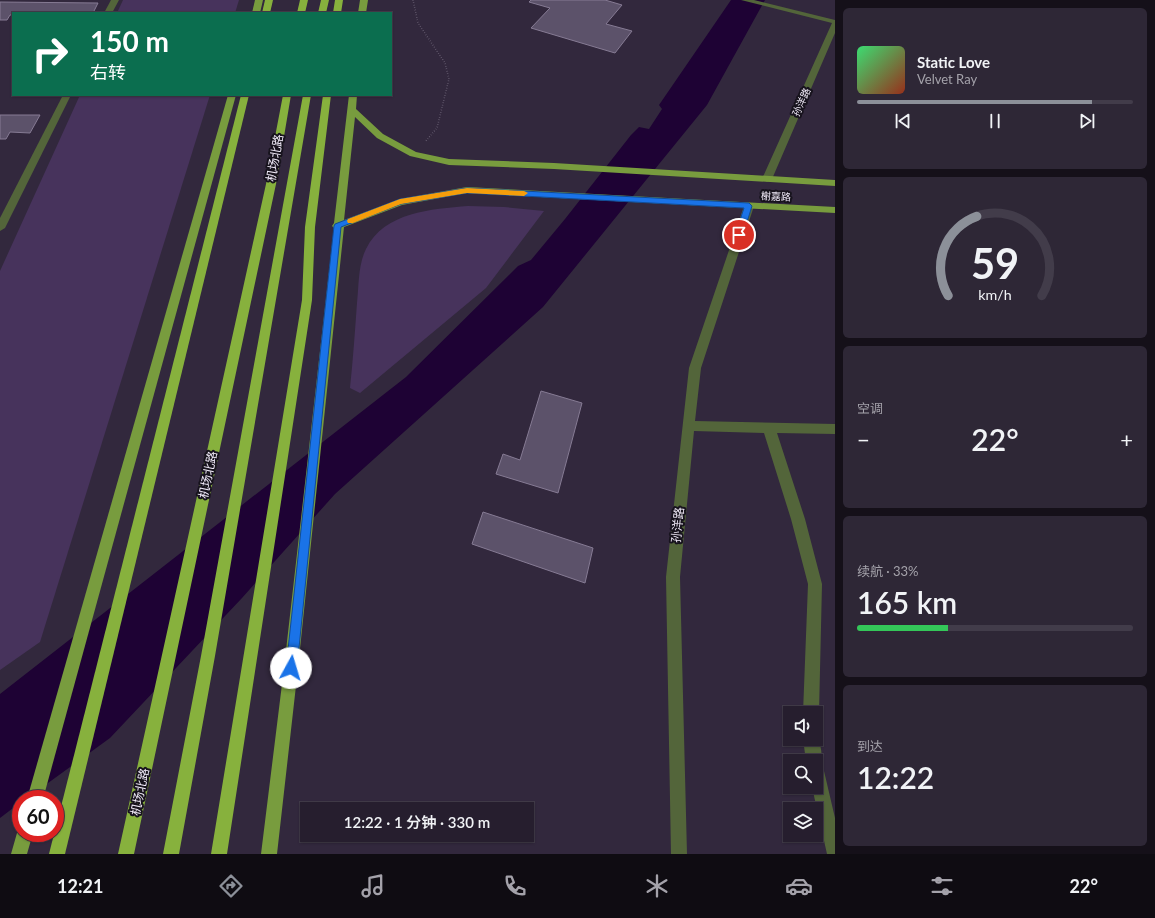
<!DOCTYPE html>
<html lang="zh">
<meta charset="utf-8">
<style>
body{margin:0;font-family:Lato,"Noto Sans SC",sans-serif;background:#2e2736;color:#f1f3f6;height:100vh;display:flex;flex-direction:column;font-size:15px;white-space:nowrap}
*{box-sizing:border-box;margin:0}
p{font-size:13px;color:#a4a2aa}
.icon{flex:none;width:22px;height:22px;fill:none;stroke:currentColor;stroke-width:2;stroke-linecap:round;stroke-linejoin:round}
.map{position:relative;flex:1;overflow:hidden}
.side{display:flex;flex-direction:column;gap:8px;padding:8px;background:#151019;width:320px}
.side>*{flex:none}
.banner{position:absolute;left:12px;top:12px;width:380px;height:84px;border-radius:0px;box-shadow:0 1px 3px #0004,0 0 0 1px #423c4a;background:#0b6e4f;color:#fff;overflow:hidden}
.fabs{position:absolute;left:783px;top:706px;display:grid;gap:8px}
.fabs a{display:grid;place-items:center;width:40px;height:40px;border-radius:0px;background:#261e2e;box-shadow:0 1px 3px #0004,0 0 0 1px #423c4a;font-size:20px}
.speed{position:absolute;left:12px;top:790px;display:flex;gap:8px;font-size:20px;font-weight:700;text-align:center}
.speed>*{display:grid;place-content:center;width:52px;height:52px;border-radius:50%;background:#261e2e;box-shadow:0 1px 3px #0004,0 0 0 1px #423c4a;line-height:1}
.speed .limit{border:6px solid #d22;background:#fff;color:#111}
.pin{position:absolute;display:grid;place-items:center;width:34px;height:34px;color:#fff;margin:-17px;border:2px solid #fff;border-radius:50%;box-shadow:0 1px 4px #0007}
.me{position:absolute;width:44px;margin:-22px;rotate:6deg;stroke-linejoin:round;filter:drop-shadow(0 0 3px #0008)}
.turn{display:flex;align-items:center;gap:14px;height:84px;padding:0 12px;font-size:18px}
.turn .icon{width:52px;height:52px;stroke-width:2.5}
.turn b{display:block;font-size:28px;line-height:34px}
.big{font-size:30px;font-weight:600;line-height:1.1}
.side .card{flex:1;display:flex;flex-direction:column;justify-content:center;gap:6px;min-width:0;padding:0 14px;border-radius:6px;background:#2e2736}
.side .dial{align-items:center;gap:0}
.dial svg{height:104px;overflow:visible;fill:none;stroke:#423c4a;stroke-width:7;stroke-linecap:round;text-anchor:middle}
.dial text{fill:#f1f3f6;stroke:none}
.song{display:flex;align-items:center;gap:12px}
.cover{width:48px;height:48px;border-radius:6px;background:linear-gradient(135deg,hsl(140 70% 55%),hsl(10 70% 35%))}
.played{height:4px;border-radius:2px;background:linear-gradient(90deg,#8c9099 85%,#423c4a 85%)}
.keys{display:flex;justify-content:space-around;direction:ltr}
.heat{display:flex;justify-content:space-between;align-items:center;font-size:22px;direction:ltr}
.charge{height:6px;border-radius:3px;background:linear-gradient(90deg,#34c759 33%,#423c4a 0)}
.trip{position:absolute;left:300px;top:802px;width:234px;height:40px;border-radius:0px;background:#261e2e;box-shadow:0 1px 3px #0004,0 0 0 1px #423c4a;font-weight:600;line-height:40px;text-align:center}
.menu{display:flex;height:64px;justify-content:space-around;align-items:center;background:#0f0c12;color:#a4a2aa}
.menu .icon{width:28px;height:28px}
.menu .selected{color:#8c9099}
.menu b{font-size:18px;color:#f1f3f6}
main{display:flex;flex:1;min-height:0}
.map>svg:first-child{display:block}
.green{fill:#47335c}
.water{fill:#1e0234}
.building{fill:#5c526a;stroke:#867b94}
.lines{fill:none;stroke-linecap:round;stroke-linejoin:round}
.path{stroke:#7a7184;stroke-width:1.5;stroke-dasharray:0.5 2;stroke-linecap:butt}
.minor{fill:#53653a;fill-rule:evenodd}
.major{fill:#789c3e;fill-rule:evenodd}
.highway{fill:#87b13d;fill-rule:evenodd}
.route{fill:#1a73e8;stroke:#114b97}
.slow{fill:#f59e0b}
.labels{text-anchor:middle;stroke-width:4;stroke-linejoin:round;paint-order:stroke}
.far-street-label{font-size:10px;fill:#f1ebf9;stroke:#17131d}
.street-label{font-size:12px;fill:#f1ebf9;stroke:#17131d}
</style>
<main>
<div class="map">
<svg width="835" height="854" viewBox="0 0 835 854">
<rect width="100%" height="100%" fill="#32283d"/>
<g class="green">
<polygon points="123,0 239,0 235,13 117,13"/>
<polygon points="80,95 210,95 40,642 0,670 0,271"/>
<path d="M468 206 504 207 544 211 486 288 360 393 350 388C353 359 355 331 357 303 359 285 358 265 366 249 384 212 432 209 468 206Z"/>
</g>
<polygon class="water" points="731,0 765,0 707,105 543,307 335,494 242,598 110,738 26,799 21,799 21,802 0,818 0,694 406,377 518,266 531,260 565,219 631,135 639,127 649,129 662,109 659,105"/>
<g class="building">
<polygon points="531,0 605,0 622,5 606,24 632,31 615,53 531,28 550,8 529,2"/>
<polygon points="0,2 98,3 93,13 13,13 13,15 10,15 7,20 0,20"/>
<polygon points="0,115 40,115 30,133 10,132 6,139 0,139"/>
<polygon points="541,391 582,403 558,493 496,474 503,454 520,460"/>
<polygon points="483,512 593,548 585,583 472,544"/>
</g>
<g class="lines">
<polyline class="path" points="413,0 418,23 445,63 449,79 437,128 425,142"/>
<g class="minor">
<polygon points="111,0 119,0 112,13 104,13"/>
<polygon points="741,0 754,0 835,20 835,33 772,179 767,182 762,179 832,23"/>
<polygon points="63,95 71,95 5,228 0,231 0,218"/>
<polygon points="749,203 754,206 701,368 695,421 835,424 835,434 777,433 805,519 822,584 819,713 816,719 816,713 803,713 808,584 791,519 764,433 694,431 680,577 687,854 671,854 666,577 689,368 744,206"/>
<path d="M816 733C820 741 824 757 820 765L824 771 835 818V854H827L812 787H816V761H806L803 739H816Z"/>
</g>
<g class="major">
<polygon points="255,0 263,0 260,13 252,13"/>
<polygon points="360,0 368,0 366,13 358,13"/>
<polygon points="228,95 236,95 43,799 27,799"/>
<polygon points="349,95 357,95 356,109 383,134 416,152 449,159 554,163 835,180 835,186 554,169 449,165 410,156 377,138 355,117 344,220 400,199 467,187 835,207 835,213 467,193 402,205 344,227 298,668 277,854 261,854 284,668 334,228 332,226 334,223"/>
<polygon points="21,826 21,833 33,833 27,854 11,854 17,833"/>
</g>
<g class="highway">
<polygon points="265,0 273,0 270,13 262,13"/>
<polygon points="300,0 308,0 305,13 297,13"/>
<polygon points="321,0 329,0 326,13 318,13"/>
<polygon points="335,0 343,0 341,13 333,13"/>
<polygon points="241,95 249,95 65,854 49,854"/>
<polygon points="283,95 291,95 276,184 134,854 118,854 266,184"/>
<polygon points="303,95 311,95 215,656 179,854 163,854 201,656"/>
<polygon points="323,95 331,95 315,227 312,300 227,854 211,854 302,300 305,227"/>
</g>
</g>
<polygon class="route" points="467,188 749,203 752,206 743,235 739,238 735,235 744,208 467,193 401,204 341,227 297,668 295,672 291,673 287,672 286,668 334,226 335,224 400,199"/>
<polygon class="slow" points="467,188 524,191 528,193 524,196 467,193 401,204 353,223 348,223 347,221 348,219 400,199"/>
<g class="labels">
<g class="far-street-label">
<text transform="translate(801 102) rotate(-66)" y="4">孙洋路</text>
<text transform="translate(776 196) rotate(3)" y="4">榭嘉路</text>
</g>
<g class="street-label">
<text transform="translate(275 158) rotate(-80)" y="4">机场北路</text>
<text transform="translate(208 475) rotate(-78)" y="4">机场北路</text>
<text transform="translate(678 525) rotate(-84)" y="4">孙洋路</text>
<text transform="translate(140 792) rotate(-78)" y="4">机场北路</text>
</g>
</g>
</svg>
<div class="fabs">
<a><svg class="icon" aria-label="sound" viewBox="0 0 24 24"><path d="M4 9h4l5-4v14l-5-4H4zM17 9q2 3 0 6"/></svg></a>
<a><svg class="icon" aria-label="search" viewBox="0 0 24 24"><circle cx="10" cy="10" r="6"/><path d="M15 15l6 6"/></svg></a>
<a><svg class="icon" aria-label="layers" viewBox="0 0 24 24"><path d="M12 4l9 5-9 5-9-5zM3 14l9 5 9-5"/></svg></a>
</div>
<div class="speed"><div class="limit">60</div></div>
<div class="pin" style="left:739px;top:235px;background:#d93025"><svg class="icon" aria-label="arrive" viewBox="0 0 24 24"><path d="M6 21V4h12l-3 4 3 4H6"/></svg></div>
<svg class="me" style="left:291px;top:668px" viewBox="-20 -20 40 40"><circle r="19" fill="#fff"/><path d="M0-13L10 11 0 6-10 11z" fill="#1a73e8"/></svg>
<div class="trip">12:22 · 1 分钟 · 330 m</div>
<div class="banner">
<div class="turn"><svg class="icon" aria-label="right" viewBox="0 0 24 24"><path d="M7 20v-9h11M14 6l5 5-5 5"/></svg><div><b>150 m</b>右转</div></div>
</div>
</div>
<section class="side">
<div class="card">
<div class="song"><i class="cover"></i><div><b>Static Love</b><p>Velvet Ray</p></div></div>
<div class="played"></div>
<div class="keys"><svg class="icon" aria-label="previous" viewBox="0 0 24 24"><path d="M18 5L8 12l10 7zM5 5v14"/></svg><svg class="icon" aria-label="pause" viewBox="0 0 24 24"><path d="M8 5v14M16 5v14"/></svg><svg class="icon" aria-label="next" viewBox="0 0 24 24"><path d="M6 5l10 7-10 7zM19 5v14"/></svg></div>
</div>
<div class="card dial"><svg viewBox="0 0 100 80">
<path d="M14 69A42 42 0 1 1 86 69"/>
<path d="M14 69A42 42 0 0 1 36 8" stroke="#8c9099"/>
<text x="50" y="56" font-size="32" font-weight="700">59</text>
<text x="50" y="72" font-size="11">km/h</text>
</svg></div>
<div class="card"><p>空调</p>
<div class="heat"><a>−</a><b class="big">22°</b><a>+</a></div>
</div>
<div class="card"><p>续航 · 33%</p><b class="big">165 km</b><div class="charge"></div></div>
<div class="card"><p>到达</p><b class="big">12:22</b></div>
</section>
</main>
<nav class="menu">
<b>12:21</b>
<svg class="icon selected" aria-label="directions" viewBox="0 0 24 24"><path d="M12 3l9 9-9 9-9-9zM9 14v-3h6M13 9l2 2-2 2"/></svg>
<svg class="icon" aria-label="music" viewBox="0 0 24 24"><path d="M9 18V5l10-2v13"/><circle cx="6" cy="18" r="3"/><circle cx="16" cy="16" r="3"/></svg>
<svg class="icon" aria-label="phone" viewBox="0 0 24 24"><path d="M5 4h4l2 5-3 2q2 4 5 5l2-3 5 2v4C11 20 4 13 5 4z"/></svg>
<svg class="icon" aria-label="climate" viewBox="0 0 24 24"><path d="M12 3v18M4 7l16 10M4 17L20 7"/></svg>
<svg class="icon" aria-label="car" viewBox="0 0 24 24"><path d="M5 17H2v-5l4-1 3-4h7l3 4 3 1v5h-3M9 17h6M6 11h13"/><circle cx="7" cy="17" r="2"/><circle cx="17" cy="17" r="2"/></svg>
<svg class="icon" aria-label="filters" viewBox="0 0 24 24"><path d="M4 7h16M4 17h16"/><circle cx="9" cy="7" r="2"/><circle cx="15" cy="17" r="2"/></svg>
<b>22°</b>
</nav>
